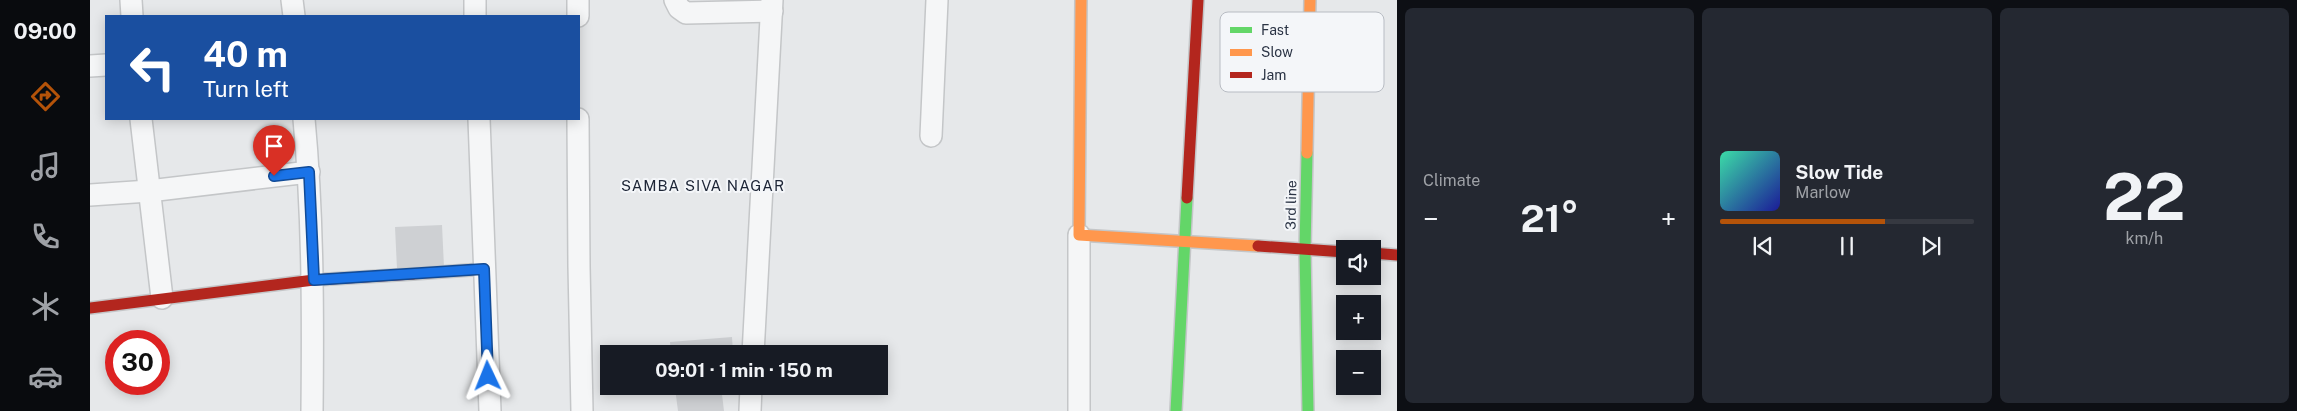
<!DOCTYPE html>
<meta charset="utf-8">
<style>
body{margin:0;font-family:"Public Sans",sans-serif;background:#242831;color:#f1f3f6;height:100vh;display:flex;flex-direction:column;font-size:19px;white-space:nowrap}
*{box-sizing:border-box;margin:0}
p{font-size:16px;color:#9ea1a6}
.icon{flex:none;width:28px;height:28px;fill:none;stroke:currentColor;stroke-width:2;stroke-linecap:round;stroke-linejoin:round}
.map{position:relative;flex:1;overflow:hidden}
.details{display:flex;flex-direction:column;gap:8px;padding:8px;background:#0d0f14;width:900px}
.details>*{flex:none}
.hud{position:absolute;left:15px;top:15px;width:475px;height:105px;border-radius:0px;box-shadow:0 2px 12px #0003;background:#1a4fa0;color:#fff;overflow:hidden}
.tools{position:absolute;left:1246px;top:240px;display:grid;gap:10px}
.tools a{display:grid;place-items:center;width:45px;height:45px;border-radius:0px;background:#171b24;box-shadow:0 2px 12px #0003;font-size:25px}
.speed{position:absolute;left:15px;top:330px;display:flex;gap:10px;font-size:25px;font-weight:700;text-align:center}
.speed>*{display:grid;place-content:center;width:65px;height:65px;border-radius:50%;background:#171b24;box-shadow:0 2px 12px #0003;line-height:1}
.speed .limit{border:8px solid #d22;background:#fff;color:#111}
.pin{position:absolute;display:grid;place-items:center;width:42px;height:42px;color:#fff;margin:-51px -21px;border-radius:50% 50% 50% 0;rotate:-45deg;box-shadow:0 0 5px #0007}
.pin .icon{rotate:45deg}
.me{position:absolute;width:55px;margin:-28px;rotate:358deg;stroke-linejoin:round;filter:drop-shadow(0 0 4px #0008)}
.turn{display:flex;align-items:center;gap:18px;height:105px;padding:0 15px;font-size:22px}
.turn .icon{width:65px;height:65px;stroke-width:2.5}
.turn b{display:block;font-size:35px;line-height:42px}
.big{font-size:38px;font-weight:700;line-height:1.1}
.details .widget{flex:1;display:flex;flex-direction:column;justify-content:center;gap:8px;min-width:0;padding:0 18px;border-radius:8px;background:#242831}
.details .dial{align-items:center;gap:0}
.dial b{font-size:65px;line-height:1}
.song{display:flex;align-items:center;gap:15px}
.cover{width:60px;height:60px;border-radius:8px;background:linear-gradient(135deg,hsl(160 70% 55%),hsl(240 70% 35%))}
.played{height:5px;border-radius:2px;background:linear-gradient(90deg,#b45309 65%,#363941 65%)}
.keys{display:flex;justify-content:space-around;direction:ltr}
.heat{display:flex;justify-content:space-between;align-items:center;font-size:28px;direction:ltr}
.details .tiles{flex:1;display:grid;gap:8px;grid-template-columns:repeat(3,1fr)}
.trip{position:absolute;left:510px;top:345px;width:288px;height:50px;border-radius:0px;background:#171b24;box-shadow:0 2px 12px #0003;font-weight:700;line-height:50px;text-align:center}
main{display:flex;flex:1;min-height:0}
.menu{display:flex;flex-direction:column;width:90px;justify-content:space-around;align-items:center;background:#090b0e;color:#9ea1a6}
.menu .icon{width:35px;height:35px}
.menu .selected{color:#b45309}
.menu b{font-size:22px;color:#f1f3f6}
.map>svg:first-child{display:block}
.building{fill:#ced0d3}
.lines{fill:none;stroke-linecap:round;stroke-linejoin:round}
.street-casing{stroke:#c4c6c8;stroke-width:24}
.fast-casing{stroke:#c4c6c8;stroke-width:14}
.slow-casing{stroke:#c4c6c8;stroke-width:14}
.jam-casing{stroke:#c4c6c8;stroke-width:14}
.street{stroke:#f5f6f7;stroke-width:21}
.fast{stroke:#63d668;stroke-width:11}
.slow{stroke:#ff974d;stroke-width:11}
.jam{stroke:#b3261e;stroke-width:11}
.route-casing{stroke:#114b97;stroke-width:12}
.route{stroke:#1a73e8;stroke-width:9}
.labels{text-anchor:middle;stroke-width:4;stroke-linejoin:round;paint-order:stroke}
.street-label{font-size:14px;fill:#2b3445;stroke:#f4f6f9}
.neighbourhood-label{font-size:15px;letter-spacing:1px;fill:#1d2536;stroke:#f4f6f9}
.key{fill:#f4f6f9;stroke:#b8bcc3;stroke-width:1}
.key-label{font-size:14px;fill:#2b3445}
</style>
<main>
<nav class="menu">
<b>09:00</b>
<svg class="icon selected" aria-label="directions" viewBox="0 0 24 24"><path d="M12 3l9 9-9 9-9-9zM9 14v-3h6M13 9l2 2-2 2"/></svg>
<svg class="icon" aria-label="music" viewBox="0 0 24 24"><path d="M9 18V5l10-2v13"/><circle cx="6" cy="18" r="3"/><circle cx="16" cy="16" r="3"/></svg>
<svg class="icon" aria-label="phone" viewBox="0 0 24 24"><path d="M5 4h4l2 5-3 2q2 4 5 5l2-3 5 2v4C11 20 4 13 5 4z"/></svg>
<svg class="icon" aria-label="climate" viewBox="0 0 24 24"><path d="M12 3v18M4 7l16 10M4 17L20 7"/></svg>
<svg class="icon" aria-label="car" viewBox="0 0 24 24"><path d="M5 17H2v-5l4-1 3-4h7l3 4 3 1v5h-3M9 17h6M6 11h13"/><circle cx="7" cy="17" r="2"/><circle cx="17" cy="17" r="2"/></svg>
</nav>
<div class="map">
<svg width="1307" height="411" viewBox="0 0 1307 411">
<rect width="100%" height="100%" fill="#e6e8ea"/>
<g class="building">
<polygon points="352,225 354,267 307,269 305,227"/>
<polygon points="642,337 643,354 581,354 580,342"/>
<polygon points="597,386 631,386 634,411 588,411 585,388"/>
</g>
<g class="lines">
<defs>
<g id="street">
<polyline points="41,0 42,16"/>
<polyline points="202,0 204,16"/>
<polyline points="385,0 385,16"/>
<polyline points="488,0 488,16"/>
<polyline points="585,0 589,8 596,13 682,11"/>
<polyline points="0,66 16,65"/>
<polyline points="51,119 72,298"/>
<path d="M214 119C223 216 223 313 222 411"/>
<polyline points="389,119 400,411"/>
<polyline points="488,119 489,266 492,411"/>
<polyline points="841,136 847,0"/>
<polyline points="0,195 59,191 219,172"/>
<polyline points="663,354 682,0"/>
<polyline points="660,411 661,386"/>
<polyline points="989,411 989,235"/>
</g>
<g id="fast">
<polyline points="1217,153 1215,250 1218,411"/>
<polyline points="1086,411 1097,198"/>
</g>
<g id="slow">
<polyline points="991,0 989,235 1168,246"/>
<polyline points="1217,153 1220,0"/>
<polyline points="323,274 394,269"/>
</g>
<g id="jam">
<polyline points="1097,198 1108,0"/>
<polyline points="1168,246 1255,252"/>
<polyline points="1282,253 1307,255"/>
<polyline points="0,308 224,280 323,274"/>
</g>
</defs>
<use href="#street" class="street-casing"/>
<use href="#fast" class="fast-casing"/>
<use href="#slow" class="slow-casing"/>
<use href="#jam" class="jam-casing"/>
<use href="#street" class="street"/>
<use href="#fast" class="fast"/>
<use href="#slow" class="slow"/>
<use href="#jam" class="jam"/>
</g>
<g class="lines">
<defs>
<polyline id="route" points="184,176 219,172 224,280 394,269 398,376"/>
</defs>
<use href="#route" class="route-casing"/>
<use href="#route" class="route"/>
</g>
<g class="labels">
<g class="street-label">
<text transform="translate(1201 205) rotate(-89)" y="5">3rd line</text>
</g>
<g class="neighbourhood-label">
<text x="613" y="191">SAMBA SIVA NAGAR</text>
</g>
</g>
<rect x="1130" y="12" width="164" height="80" rx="8" class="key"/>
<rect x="1140" y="27" width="22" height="6" fill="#63d668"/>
<rect x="1140" y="49" width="22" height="7" fill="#ff974d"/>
<rect x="1140" y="72" width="22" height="6" fill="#b3261e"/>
<g class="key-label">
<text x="1171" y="35">Fast</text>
<text x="1171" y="57">Slow</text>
<text x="1171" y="80">Jam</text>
</g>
</svg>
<div class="tools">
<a><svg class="icon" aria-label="sound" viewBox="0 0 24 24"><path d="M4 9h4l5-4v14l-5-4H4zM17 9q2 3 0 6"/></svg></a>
<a>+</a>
<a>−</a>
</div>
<div class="speed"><div class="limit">30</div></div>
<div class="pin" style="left:184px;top:176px;background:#d93025"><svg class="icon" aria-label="arrive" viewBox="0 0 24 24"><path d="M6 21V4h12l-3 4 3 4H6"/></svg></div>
<svg class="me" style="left:398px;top:376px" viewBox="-20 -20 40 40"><path d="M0-17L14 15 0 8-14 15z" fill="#1a73e8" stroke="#fff" stroke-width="4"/></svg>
<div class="trip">09:01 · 1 min · 150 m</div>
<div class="hud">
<div class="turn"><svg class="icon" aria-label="left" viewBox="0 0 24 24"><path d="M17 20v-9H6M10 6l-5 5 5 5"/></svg><div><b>40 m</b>Turn left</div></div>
</div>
</div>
<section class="details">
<div class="tiles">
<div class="widget"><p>Climate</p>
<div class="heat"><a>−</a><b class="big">21°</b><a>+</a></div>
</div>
<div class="widget">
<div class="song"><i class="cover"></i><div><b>Slow Tide</b><p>Marlow</p></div></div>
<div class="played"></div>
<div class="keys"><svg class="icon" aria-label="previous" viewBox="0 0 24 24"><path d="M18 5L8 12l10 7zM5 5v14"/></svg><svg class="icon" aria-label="pause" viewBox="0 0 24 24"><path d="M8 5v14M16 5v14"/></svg><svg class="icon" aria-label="next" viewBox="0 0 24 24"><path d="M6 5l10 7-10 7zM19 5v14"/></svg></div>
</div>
<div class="widget dial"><b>22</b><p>km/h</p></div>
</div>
</section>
</main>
